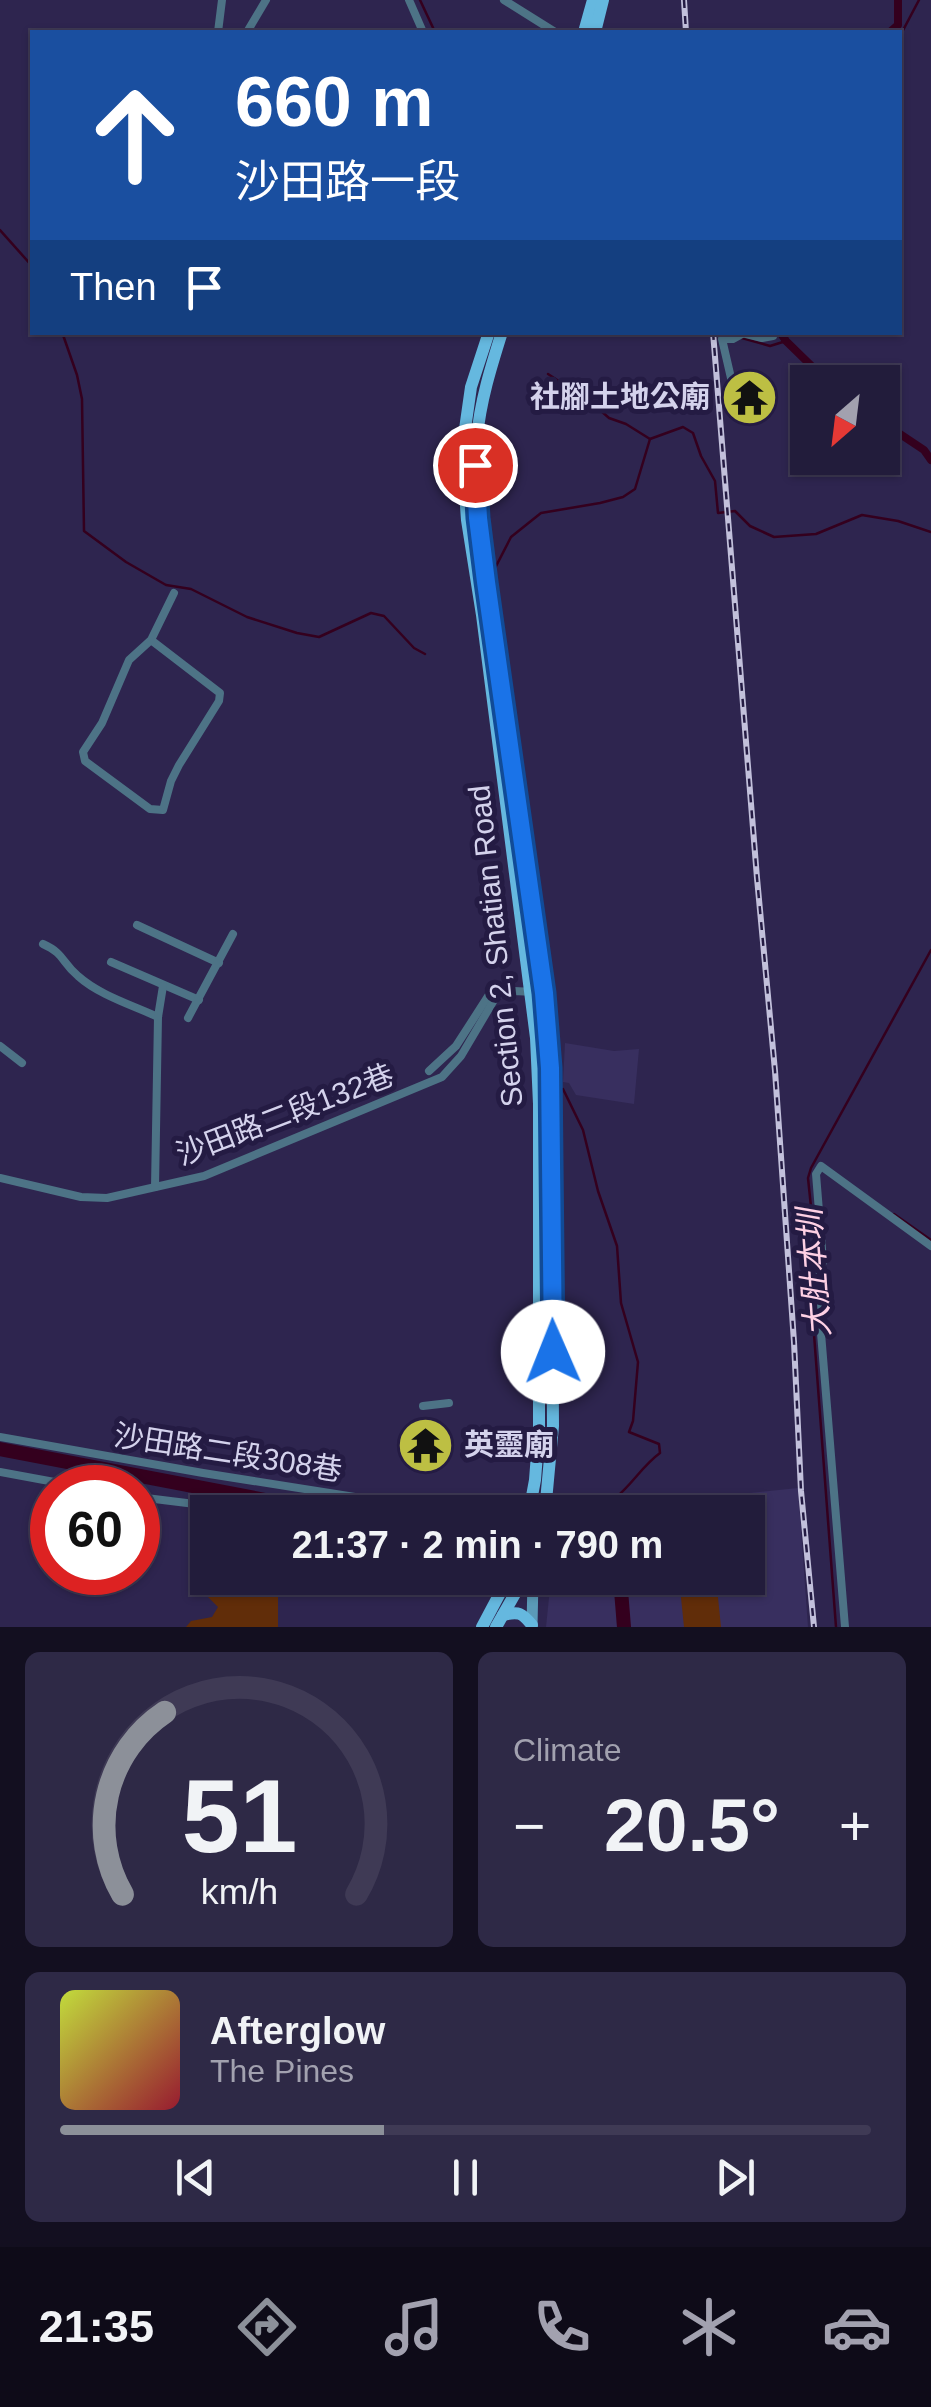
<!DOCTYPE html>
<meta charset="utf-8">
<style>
body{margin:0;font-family:Helvetica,"Noto Sans TC",sans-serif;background:#2e2946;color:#f1f3f6;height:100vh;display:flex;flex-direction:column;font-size:38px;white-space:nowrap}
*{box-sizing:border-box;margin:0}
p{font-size:32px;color:#a2a1af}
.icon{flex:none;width:55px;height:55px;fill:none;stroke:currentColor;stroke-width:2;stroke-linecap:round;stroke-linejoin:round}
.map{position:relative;height:1627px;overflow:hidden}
.side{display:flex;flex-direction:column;gap:25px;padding:25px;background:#130f20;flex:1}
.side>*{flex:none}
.banner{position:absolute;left:30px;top:30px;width:872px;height:305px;border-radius:0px;box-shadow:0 2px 8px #0004,0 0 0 2px #3f3a55;background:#1a4fa0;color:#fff;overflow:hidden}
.needle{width:65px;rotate:208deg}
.controls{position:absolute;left:790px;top:365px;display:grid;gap:20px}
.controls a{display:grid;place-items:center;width:110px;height:110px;border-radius:0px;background:#221c3b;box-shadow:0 2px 8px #0004,0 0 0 2px #3f3a55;font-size:50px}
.speed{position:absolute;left:30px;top:1465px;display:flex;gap:20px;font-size:50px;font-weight:700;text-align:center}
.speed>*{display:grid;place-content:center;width:130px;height:130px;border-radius:50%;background:#221c3b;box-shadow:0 2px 8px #0004,0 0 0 2px #3f3a55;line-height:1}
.speed .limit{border:15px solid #d22;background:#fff;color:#111}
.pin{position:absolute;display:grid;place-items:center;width:85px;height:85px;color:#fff;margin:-42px;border:5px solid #fff;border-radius:50%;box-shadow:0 2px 10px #0007}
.me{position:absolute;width:110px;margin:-55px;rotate:359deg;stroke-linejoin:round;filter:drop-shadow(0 0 8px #0008)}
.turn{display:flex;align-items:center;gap:35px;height:210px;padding:0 40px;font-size:45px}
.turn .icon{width:130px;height:130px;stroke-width:2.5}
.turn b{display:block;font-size:70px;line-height:85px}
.then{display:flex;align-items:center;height:95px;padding:0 40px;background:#0003;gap:20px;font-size:38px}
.big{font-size:75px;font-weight:800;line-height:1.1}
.side .tile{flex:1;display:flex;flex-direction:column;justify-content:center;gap:15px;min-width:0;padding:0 35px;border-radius:15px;background:#2e2946}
.side .dial{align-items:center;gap:0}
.dial svg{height:260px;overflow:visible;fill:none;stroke:#3f3a55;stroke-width:7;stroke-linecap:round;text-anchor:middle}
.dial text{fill:#f1f3f6;stroke:none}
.song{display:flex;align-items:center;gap:30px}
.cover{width:120px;height:120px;border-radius:15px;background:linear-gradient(135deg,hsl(70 70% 55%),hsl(350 70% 35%))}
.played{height:10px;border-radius:5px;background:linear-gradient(90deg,#8c9099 40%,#3f3a55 40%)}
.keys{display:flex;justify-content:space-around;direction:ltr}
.heat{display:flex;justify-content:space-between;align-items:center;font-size:55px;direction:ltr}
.side .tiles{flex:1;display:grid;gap:25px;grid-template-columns:1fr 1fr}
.tile:last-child{grid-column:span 2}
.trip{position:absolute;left:190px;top:1495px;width:575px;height:100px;border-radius:0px;background:#221c3b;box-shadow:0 2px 8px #0004,0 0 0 2px #3f3a55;font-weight:800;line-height:100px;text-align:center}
.tabs{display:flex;height:160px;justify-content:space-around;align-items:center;background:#0e0b18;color:#a2a1af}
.tabs .icon{width:70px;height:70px}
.tabs .active{color:#8c9099}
.tabs b{font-size:45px;color:#f1f3f6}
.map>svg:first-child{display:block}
.built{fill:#382f5f}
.green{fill:#612d09}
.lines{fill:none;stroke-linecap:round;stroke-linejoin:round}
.stream{stroke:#34001e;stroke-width:2.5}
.canal{stroke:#34001e;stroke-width:8}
.river{stroke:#34001e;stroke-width:14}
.street{stroke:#4d7386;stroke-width:8}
.secondary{stroke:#5b9ab8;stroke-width:11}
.primary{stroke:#65b8df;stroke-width:12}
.rail-casing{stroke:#c2c0db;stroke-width:6}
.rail{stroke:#241b43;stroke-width:2.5;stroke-dasharray:8;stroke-linecap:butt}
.route-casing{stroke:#114b97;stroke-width:25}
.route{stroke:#1a73e8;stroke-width:18}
.labels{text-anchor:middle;stroke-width:10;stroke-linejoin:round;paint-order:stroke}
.poi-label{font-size:30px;font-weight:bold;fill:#d4d2ec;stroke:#241b43;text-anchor:end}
.street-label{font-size:30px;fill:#d4d2ec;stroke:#241b43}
.water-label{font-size:32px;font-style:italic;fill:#fed0e4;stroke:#241b43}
</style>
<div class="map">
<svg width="931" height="1627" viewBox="0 0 931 1627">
<rect width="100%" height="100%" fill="#2e254f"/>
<g class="built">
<polygon points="565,1043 614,1051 639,1049 634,1104 576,1095 569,1083 563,1082"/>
<polygon points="798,1488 808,1627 628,1627 624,1578 748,1578 748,1512 619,1512 619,1499 641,1504"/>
<polygon points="551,1578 615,1578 617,1627 546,1627"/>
</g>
<g class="green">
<polygon points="223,1578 278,1578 278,1627 186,1627 191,1621 212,1617 218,1607 198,1587 216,1588"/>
<polygon points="679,1578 716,1578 721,1627 684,1627"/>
</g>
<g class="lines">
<g class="stream">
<polyline points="420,0 435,32"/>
<polyline points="900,36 919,0"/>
<polyline points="0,230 32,266"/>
<polyline points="62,332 77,375 82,399 84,531 126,562 166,585 191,589 247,617 297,633 319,637 371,613 384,616 414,648 425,654"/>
<polyline points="742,338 770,346 786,341"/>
<polyline points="548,374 591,402 609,418 626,424 650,439"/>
<polyline points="492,574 511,537 541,513 600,503 623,497 635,489 650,439 683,427 693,433 701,456 715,481 718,513 735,511 750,526 774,537 816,534 862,515 898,521 931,532"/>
<path d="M563 1089 583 1130 598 1191 617 1246 621 1303 638 1362 633 1421 629 1432 659 1444 660 1453C642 1466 632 1485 614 1499L615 1512"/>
<polyline points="894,1214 931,1240"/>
<polyline points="836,1627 810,1281 816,1255 808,1178 811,1168 931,950"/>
</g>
<g class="canal">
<polyline points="890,32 898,25 898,0"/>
<polyline points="780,332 786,341 828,382"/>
<polyline points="882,422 924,450 931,460"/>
</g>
<g class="river">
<polyline points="0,1449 328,1512"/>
<polyline points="620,1578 624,1627"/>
</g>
<g class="street">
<polyline points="409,0 423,32"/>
<polyline points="504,0 555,32"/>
<polyline points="218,32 222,0"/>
<polyline points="247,32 266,0"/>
<polyline points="738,332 762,338 773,336"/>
<polyline points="742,334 733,339 722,339 731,378 733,382 750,387"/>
<polyline points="151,640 220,693 219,701 179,765 171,781 163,810 150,809 85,761 83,752 102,723 129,660 151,640 174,593"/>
<polyline points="137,925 219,963"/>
<path d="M43 944C65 954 61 962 78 976 99 995 132 1005 158 1017"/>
<polyline points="111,962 199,1000"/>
<polyline points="188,1018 233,934"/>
<polyline points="0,1046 22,1063"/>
<polyline points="429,1071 456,1046 494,987"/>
<polyline points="0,1178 81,1197 107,1198 204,1176 442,1077 461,1056 497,995 514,991 534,992"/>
<polyline points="155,1187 158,1017 163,986"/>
<polyline points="423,1406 449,1403"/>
<polyline points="0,1437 203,1473 450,1512"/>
<polyline points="0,1472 87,1488"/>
<polyline points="138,1497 260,1512"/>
<polyline points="845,1627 817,1284 823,1261 816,1174 821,1166 931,1246"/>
</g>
<polyline class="secondary" points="532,1627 533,1578"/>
<g class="primary">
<polyline points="584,32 593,0"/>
<polyline points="595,32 603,0"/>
<polyline points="489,332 471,387 465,429 463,464 467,520 482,615 536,1038 539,1104 539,1428 535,1480 529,1512"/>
<path d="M488 600C481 546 472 492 477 438 480 402 491 367 502 332"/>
<polyline points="500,684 543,993 551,1068 553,1426 545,1512"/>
<path d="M503 1615C519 1611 522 1613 532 1625"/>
<polyline points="482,1627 508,1578"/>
<polyline points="496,1627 524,1578"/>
</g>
<defs>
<g id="rail">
<polyline points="684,0 686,32"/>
<polyline points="713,332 757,878 775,1071 794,1342 801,1491 814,1627"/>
</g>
</defs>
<use href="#rail" class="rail-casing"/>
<use href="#rail" class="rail"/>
</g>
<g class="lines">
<defs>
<polyline id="route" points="475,465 478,518 486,582 544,993 550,1068 553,1352"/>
</defs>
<use href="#route" class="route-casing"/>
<use href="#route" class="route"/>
</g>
<defs>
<symbol id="temple-disc" viewBox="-11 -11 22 22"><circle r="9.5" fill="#bdbf43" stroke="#241b43"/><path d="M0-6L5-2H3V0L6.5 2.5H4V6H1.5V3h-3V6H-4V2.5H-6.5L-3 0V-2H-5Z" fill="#111"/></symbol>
</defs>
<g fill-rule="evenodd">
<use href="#temple-disc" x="718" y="366" width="63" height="63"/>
<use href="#temple-disc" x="394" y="1414" width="63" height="63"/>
</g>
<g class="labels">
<g class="poi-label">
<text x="710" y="407">社腳土地公廟</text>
<text x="464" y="1455" text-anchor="start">英靈廟</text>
</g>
<g class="street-label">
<text transform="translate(496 946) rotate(-96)" y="10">Section 2, Shatian Road</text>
<text transform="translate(285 1115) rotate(-21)" y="10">沙田路二段132巷</text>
<text transform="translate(228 1453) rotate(9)" y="10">沙田路二段308巷</text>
</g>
<g class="water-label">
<text transform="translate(814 1273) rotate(-94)" y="11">大肚本圳</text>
</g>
</g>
</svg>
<div class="controls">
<a><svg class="needle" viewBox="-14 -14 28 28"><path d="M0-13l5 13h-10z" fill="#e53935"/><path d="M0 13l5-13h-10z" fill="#a2a1af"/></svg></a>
</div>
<div class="speed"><div class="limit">60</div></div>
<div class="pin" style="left:475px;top:465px;background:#d93025"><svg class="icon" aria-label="arrive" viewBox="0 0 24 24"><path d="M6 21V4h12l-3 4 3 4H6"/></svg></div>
<svg class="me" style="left:553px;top:1352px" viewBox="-20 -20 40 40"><circle r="19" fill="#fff"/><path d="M0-13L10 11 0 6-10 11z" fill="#1a73e8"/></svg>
<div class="trip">21:37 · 2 min · 790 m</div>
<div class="banner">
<div class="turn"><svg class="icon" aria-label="ahead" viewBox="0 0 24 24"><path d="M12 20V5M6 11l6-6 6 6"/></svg><div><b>660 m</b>沙田路一段</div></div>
<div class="then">Then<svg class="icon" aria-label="arrive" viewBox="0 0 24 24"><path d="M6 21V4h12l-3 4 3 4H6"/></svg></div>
</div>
</div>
<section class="side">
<div class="tiles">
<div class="tile dial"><svg viewBox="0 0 100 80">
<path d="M14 69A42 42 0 1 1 86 69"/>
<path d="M14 69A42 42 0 0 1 27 13" stroke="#8c9099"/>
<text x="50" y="56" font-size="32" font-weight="700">51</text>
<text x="50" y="72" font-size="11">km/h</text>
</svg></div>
<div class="tile"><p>Climate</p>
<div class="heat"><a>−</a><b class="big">20.5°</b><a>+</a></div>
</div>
<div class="tile">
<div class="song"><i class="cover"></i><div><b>Afterglow</b><p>The Pines</p></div></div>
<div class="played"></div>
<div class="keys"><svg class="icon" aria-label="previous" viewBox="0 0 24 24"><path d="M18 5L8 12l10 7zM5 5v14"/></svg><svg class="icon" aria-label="pause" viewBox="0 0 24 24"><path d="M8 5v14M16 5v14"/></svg><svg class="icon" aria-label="next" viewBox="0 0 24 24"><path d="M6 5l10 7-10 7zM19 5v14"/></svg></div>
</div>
</div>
</section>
<nav class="tabs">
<b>21:35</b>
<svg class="icon active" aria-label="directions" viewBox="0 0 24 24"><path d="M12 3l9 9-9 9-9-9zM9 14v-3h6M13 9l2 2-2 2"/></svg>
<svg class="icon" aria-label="music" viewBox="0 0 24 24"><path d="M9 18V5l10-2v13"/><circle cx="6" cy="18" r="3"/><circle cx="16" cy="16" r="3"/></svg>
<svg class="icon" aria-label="phone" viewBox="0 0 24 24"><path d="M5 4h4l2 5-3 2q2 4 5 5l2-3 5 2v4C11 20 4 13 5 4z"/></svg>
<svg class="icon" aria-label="climate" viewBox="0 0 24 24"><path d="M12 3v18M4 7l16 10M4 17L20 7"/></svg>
<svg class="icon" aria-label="car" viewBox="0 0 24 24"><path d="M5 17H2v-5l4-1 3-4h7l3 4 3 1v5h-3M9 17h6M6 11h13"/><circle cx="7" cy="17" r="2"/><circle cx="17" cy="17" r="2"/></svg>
</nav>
